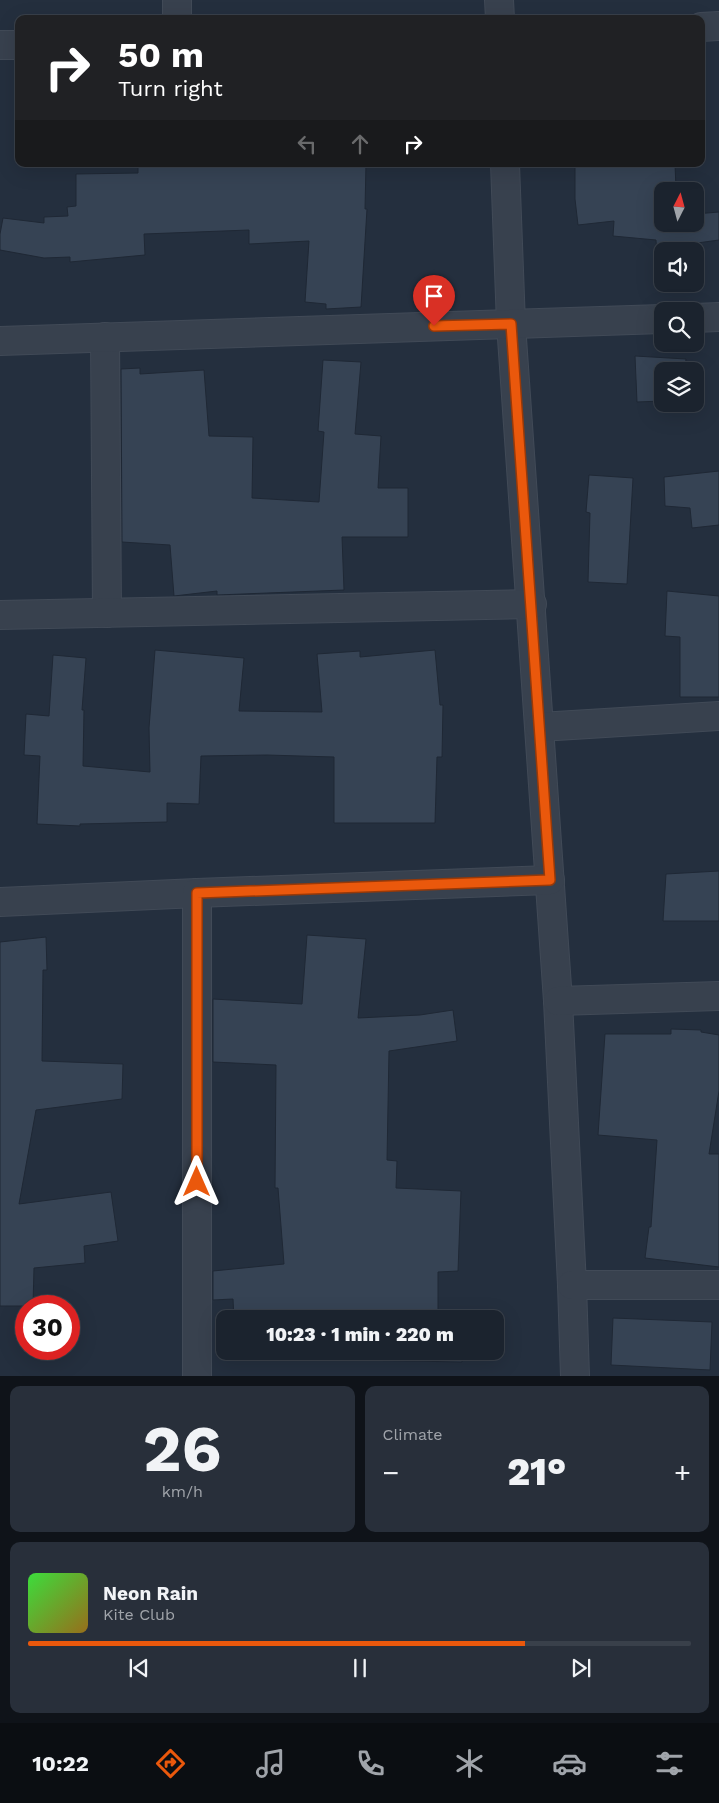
<!DOCTYPE html>
<meta charset="utf-8">
<style>
body{margin:0;font-family:"Work Sans",sans-serif;background:#282f3a;color:#f1f3f6;height:100vh;display:flex;flex-direction:column;font-size:19px;white-space:nowrap}
*{box-sizing:border-box;margin:0}
p{font-size:16px;color:#a0a4aa}
.icon{flex:none;width:28px;height:28px;fill:none;stroke:currentColor;stroke-width:2;stroke-linecap:round;stroke-linejoin:round}
.map{position:relative;height:1376px;overflow:hidden}
.side{display:flex;flex-direction:column;gap:10px;padding:10px;background:#0f1319;flex:1}
.side>*{flex:none}
.guide{position:absolute;left:15px;top:15px;width:690px;height:152px;border-radius:10px;box-shadow:0 5px 20px #0002,0 0 0 1px #39404a;background:#202124;color:#fff;overflow:hidden}
.needle{width:32px;rotate:6deg}
.tools{position:absolute;left:654px;top:182px;display:grid;gap:10px}
.tools a{display:grid;place-items:center;width:50px;height:50px;border-radius:10px;background:#1b232e;box-shadow:0 5px 20px #0002,0 0 0 1px #39404a;font-size:25px}
.speed{position:absolute;left:15px;top:1295px;display:flex;gap:10px;font-size:25px;font-weight:700;text-align:center}
.speed>*{display:grid;place-content:center;width:65px;height:65px;border-radius:50%;background:#1b232e;box-shadow:0 5px 20px #0002,0 0 0 1px #39404a;line-height:1}
.speed .limit{border:8px solid #d22;background:#fff;color:#111}
.pin{position:absolute;display:grid;place-items:center;width:42px;height:42px;color:#fff;margin:-51px -21px;border-radius:50% 50% 50% 0;rotate:-45deg;box-shadow:0 0 5px #0007}
.pin .icon{rotate:45deg}
.me{position:absolute;width:55px;margin:-28px;rotate:0deg;stroke-linejoin:round;filter:drop-shadow(0 0 4px #0008)}
.turn{display:flex;align-items:center;gap:18px;height:105px;padding:0 20px;font-size:22px}
.turn .icon{width:65px;height:65px;stroke-width:2.5}
.turn b{display:block;font-size:35px;line-height:42px}
.lanes{display:flex;align-items:center;height:48px;padding:0 20px;background:#0003;justify-content:center;gap:25px;direction:ltr}
.lanes .off{opacity:.35}
.big{font-size:38px;font-weight:800;line-height:1.1}
.side .card{flex:1;display:flex;flex-direction:column;justify-content:center;gap:8px;min-width:0;padding:0 18px;border-radius:10px;background:#282f3a}
.side .dial{align-items:center;gap:0}
.dial b{font-size:65px;line-height:1}
.song{display:flex;align-items:center;gap:15px}
.cover{width:60px;height:60px;border-radius:8px;background:linear-gradient(135deg,hsl(120 70% 55%),hsl(40 70% 35%))}
.played{height:5px;border-radius:2px;background:linear-gradient(90deg,#ea580c 75%,#39404a 75%)}
.keys{display:flex;justify-content:space-around;direction:ltr}
.heat{display:flex;justify-content:space-between;align-items:center;font-size:28px;direction:ltr}
.side .tiles{flex:1;display:grid;gap:10px;grid-template-columns:1fr 1fr}
.card:last-child{grid-column:span 2}
.trip{position:absolute;left:216px;top:1310px;width:288px;height:50px;border-radius:10px;background:#1b232e;box-shadow:0 5px 20px #0002,0 0 0 1px #39404a;font-weight:800;line-height:50px;text-align:center}
.dock{display:flex;height:80px;justify-content:space-around;align-items:center;background:#0b0e12;color:#a0a4aa}
.dock .icon{width:35px;height:35px}
.dock .current{color:#ea580c}
.dock b{font-size:22px;color:#f1f3f6}
.map>svg:first-child{display:block}
.building{fill:#364354;stroke:#1f2835}
.lines{fill:none;stroke-linecap:round;stroke-linejoin:round}
.street-casing{stroke:#414a57;stroke-width:30}
.street{stroke:#38414e;stroke-width:28}
.route-casing{stroke:#983908;stroke-width:12}
.route{stroke:#ea580c;stroke-width:9}
</style>
<div class="map">
<svg width="719" height="1376" viewBox="0 0 719 1376">
<rect width="100%" height="100%" fill="#242f3e"/>
<g class="building">
<polygon points="138,164 366,164 365,209 367,209 361,307 326,309 326,304 305,302 309,241 249,244 249,230 144,234 145,255 70,262 70,257 44,258 0,250 0,234 3,218 44,223 44,217 68,216 67,207 76,206 76,174 138,173"/>
<polygon points="575,164 675,164 676,189 679,189 679,191 662,191 662,224 695,224 695,214 719,212 719,240 690,244 690,251 662,251 662,284 692,284 692,291 659,292 656,240 613,236 614,221 578,225 575,199"/>
<polygon points="635,356 686,359 685,371 662,371 662,401 637,402"/>
<polygon points="323,360 361,362 355,434 381,436 378,488 408,488 408,537 342,537 344,590 217,595 217,591 174,596 170,545 122,542 121,369 140,368 140,374 204,370 209,436 253,437 252,498 319,502 324,432 318,431"/>
<polygon points="719,471 719,525 692,528 690,508 665,506 664,477"/>
<polygon points="589,475 633,478 627,584 588,582 590,513 586,512"/>
<polygon points="667,591 719,596 719,697 680,697 680,637 665,636"/>
<polygon points="155,650 244,658 239,711 322,712 317,654 360,651 360,657 435,650 440,705 443,705 442,757 437,757 435,823 334,823 334,757 267,755 201,756 199,804 167,803 167,822 80,824 80,826 37,824 40,756 24,755 26,714 49,716 53,655 86,658 82,710 84,710 83,766 150,772 149,728"/>
<polygon points="719,871 719,921 663,921 666,874"/>
<polygon points="307,935 366,939 358,1018 420,1015 453,1010 457,1041 389,1051 387,1160 397,1161 396,1188 461,1191 458,1271 438,1272 438,1311 462,1312 462,1319 234,1319 233,1299 213,1300 213,1271 284,1264 278,1188 275,1188 276,1065 213,1062 213,999 302,1004"/>
<polygon points="46,937 47,970 43,970 42,1061 123,1064 122,1099 36,1110 19,1204 111,1192 118,1241 84,1246 85,1263 34,1268 33,1306 0,1306 0,942"/>
<polygon points="671,1029 701,1030 701,1032 719,1035 719,1091 709,1154 719,1154 719,1267 645,1258 649,1227 651,1227 657,1140 598,1135 605,1034 671,1034"/>
<polygon points="613,1318 712,1322 710,1370 611,1365"/>
<polygon points="356,1351 462,1351 462,1362 356,1360"/>
</g>
<g class="lines">
<defs>
<g id="street">
<polyline points="177,0 177,19"/>
<polyline points="499,0 500,19"/>
<polyline points="701,27 719,26"/>
<polyline points="0,45 19,45"/>
<polyline points="505,164 511,324 558,1001 572,1285 575,1376"/>
<polyline points="695,318 719,317"/>
<polyline points="105,337 107,613"/>
<polyline points="0,341 662,319"/>
<polyline points="0,615 532,604"/>
<polyline points="540,727 719,716"/>
<polyline points="0,902 197,893 550,880"/>
<polyline points="558,1001 719,996"/>
<polyline points="572,1285 719,1285"/>
<polyline points="197,1376 197,893"/>
</g>
</defs>
<use href="#street" class="street-casing"/>
<use href="#street" class="street"/>
</g>
<g class="lines">
<defs>
<polyline id="route" points="197,1182 197,893 550,880 511,324 434,326"/>
</defs>
<use href="#route" class="route-casing"/>
<use href="#route" class="route"/>
</g>
</svg>
<div class="tools">
<a><svg class="needle" viewBox="-14 -14 28 28"><path d="M0-13l5 13h-10z" fill="#e53935"/><path d="M0 13l5-13h-10z" fill="#a0a4aa"/></svg></a>
<a><svg class="icon" aria-label="sound" viewBox="0 0 24 24"><path d="M4 9h4l5-4v14l-5-4H4zM17 9q2 3 0 6"/></svg></a>
<a><svg class="icon" aria-label="search" viewBox="0 0 24 24"><circle cx="10" cy="10" r="6"/><path d="M15 15l6 6"/></svg></a>
<a><svg class="icon" aria-label="layers" viewBox="0 0 24 24"><path d="M12 4l9 5-9 5-9-5zM3 14l9 5 9-5"/></svg></a>
</div>
<div class="speed"><div class="limit">30</div></div>
<div class="pin" style="left:434px;top:326px;background:#d93025"><svg class="icon" aria-label="arrive" viewBox="0 0 24 24"><path d="M6 21V4h12l-3 4 3 4H6"/></svg></div>
<svg class="me" style="left:197px;top:1182px" viewBox="-20 -20 40 40"><path d="M0-17L14 15 0 8-14 15z" fill="#ea580c" stroke="#fff" stroke-width="4"/></svg>
<div class="trip">10:23 · 1 min · 220 m</div>
<div class="guide">
<div class="turn"><svg class="icon" aria-label="right" viewBox="0 0 24 24"><path d="M7 20v-9h11M14 6l5 5-5 5"/></svg><div><b>50 m</b>Turn right</div></div>
<div class="lanes"><svg class="icon off" aria-label="left" viewBox="0 0 24 24"><path d="M17 20v-9H6M10 6l-5 5 5 5"/></svg><svg class="icon off" aria-label="ahead" viewBox="0 0 24 24"><path d="M12 20V5M6 11l6-6 6 6"/></svg><svg class="icon" aria-label="right" viewBox="0 0 24 24"><path d="M7 20v-9h11M14 6l5 5-5 5"/></svg></div>
</div>
</div>
<section class="side">
<div class="tiles">
<div class="card dial"><b>26</b><p>km/h</p></div>
<div class="card"><p>Climate</p>
<div class="heat"><a>−</a><b class="big">21°</b><a>+</a></div>
</div>
<div class="card">
<div class="song"><i class="cover"></i><div><b>Neon Rain</b><p>Kite Club</p></div></div>
<div class="played"></div>
<div class="keys"><svg class="icon" aria-label="previous" viewBox="0 0 24 24"><path d="M18 5L8 12l10 7zM5 5v14"/></svg><svg class="icon" aria-label="pause" viewBox="0 0 24 24"><path d="M8 5v14M16 5v14"/></svg><svg class="icon" aria-label="next" viewBox="0 0 24 24"><path d="M6 5l10 7-10 7zM19 5v14"/></svg></div>
</div>
</div>
</section>
<nav class="dock">
<b>10:22</b>
<svg class="icon current" aria-label="directions" viewBox="0 0 24 24"><path d="M12 3l9 9-9 9-9-9zM9 14v-3h6M13 9l2 2-2 2"/></svg>
<svg class="icon" aria-label="music" viewBox="0 0 24 24"><path d="M9 18V5l10-2v13"/><circle cx="6" cy="18" r="3"/><circle cx="16" cy="16" r="3"/></svg>
<svg class="icon" aria-label="phone" viewBox="0 0 24 24"><path d="M5 4h4l2 5-3 2q2 4 5 5l2-3 5 2v4C11 20 4 13 5 4z"/></svg>
<svg class="icon" aria-label="climate" viewBox="0 0 24 24"><path d="M12 3v18M4 7l16 10M4 17L20 7"/></svg>
<svg class="icon" aria-label="car" viewBox="0 0 24 24"><path d="M5 17H2v-5l4-1 3-4h7l3 4 3 1v5h-3M9 17h6M6 11h13"/><circle cx="7" cy="17" r="2"/><circle cx="17" cy="17" r="2"/></svg>
<svg class="icon" aria-label="filters" viewBox="0 0 24 24"><path d="M4 7h16M4 17h16"/><circle cx="9" cy="7" r="2"/><circle cx="15" cy="17" r="2"/></svg>
</nav>
